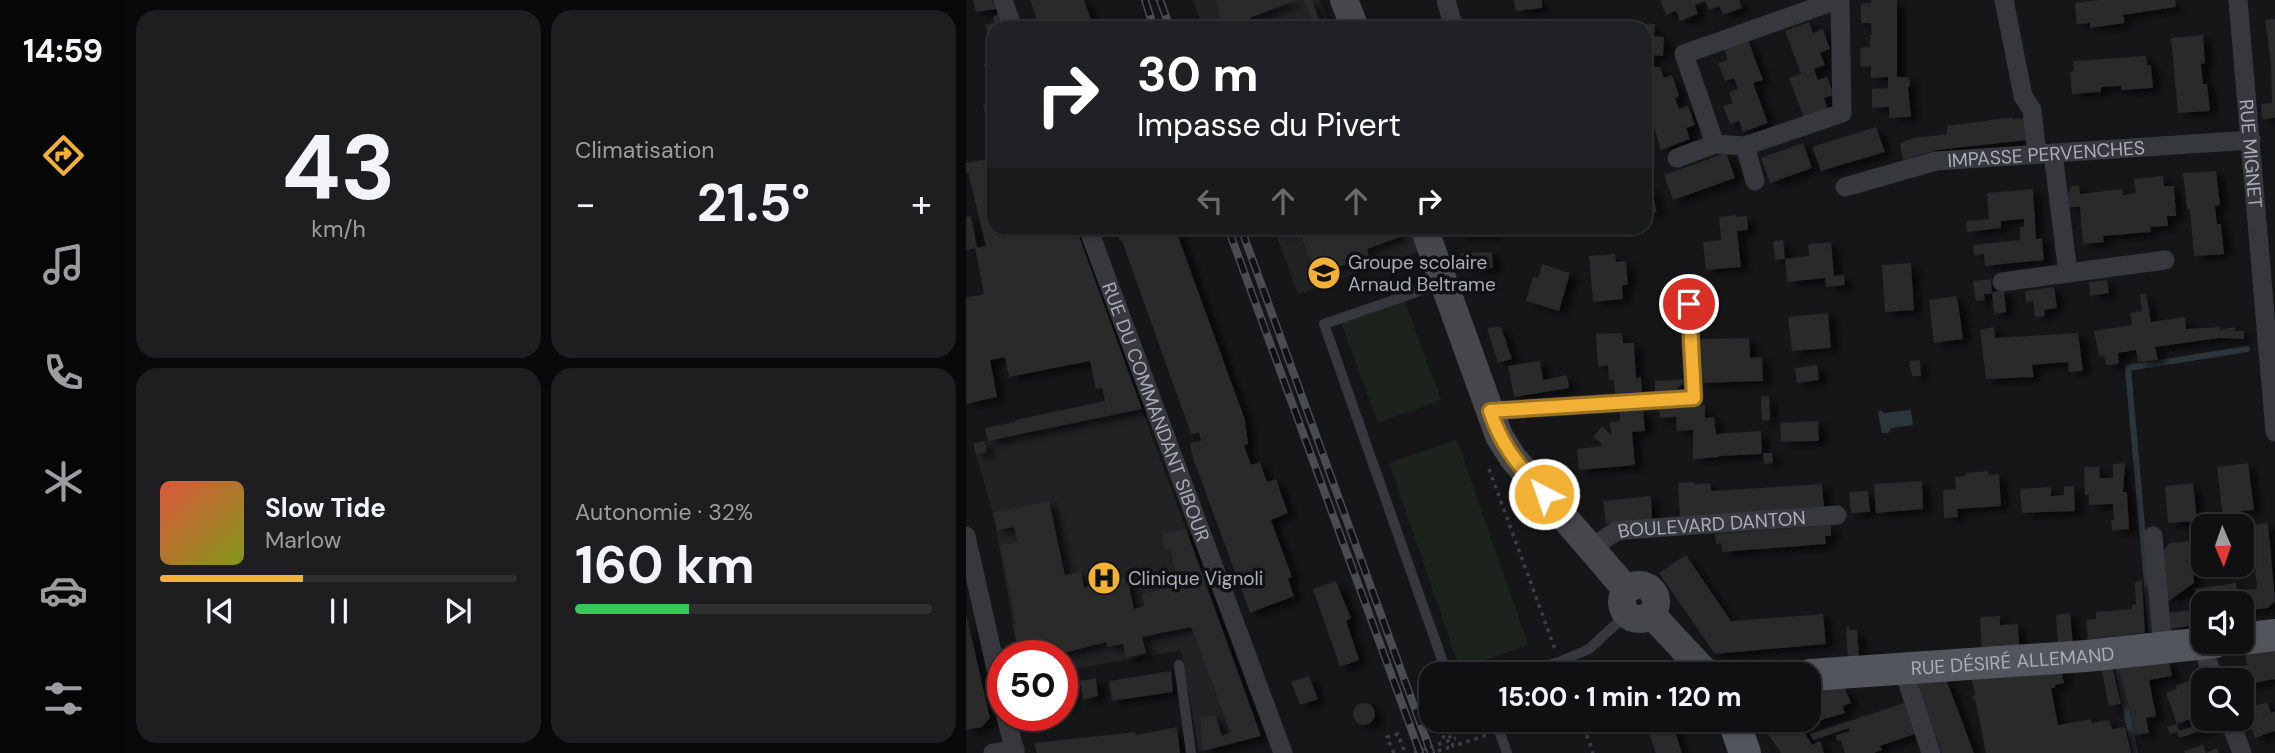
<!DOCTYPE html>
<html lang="fr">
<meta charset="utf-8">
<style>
body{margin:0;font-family:"DM Sans",sans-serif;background:#1e1e20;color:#f1f3f6;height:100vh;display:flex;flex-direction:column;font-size:26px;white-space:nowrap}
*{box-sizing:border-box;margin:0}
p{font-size:23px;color:#9c9d9f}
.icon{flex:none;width:38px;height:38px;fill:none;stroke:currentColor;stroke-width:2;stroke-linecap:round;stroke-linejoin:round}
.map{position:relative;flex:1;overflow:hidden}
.panel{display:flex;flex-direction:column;gap:10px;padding:10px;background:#09090a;width:840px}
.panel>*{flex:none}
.hud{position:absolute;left:21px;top:21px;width:665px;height:214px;border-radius:21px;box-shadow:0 2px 5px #0004,0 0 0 2px #303032;background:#202124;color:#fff;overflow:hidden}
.needle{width:46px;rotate:178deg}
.controls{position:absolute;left:1225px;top:514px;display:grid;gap:14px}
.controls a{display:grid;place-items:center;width:63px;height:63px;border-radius:14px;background:#101012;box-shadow:0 2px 5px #0004,0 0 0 2px #303032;font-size:35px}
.speed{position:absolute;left:21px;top:640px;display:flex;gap:14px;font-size:35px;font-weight:700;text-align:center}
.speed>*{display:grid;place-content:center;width:91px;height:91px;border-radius:50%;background:#101012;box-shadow:0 2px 5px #0004,0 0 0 2px #303032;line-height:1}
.speed .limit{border:10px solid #d22;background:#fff;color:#111}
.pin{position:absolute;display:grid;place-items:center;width:60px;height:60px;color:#fff;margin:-30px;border:4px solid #fff;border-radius:50%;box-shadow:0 2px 7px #0007}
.me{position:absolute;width:77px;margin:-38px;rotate:319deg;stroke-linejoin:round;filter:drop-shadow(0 0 5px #0008)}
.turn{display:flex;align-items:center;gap:24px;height:147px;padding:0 35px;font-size:32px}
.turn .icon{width:91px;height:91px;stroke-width:2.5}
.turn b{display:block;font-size:49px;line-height:60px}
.lanes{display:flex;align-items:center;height:66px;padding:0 35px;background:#0003;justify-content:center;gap:35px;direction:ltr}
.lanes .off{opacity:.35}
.big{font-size:52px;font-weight:700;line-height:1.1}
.panel .widget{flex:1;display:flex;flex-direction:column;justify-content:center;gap:10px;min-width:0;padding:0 24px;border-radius:21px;background:#1e1e20}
.panel .dial{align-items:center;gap:0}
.dial b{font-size:91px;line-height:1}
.song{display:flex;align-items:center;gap:21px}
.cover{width:84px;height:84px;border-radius:10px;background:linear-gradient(135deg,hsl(10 70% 55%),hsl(70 70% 35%))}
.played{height:7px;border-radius:4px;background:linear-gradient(90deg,#f2b134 40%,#303032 40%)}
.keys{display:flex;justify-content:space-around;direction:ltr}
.heat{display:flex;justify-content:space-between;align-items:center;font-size:38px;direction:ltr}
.charge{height:10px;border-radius:5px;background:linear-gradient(90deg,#34c759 32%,#303032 0)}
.panel .tiles{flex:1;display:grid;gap:10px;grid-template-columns:repeat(2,1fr)}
.trip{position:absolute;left:453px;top:662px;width:402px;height:70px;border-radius:21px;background:#101012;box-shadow:0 2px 5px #0004,0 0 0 2px #303032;font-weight:700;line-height:70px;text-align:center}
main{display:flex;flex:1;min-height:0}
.tabs{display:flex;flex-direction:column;width:126px;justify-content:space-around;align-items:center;background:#060607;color:#9c9d9f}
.tabs .icon{width:49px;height:49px}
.tabs .on{color:#f2b134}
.tabs b{font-size:32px;color:#f1f3f6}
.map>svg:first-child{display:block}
.built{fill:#222225}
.green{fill:#1c231d}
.water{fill:#2c353c}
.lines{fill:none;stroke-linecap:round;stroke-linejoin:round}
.stream{stroke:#2c353c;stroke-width:6}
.building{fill:#29292c;filter:url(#shadow)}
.path{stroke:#3d3f44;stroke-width:3.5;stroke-dasharray:3.5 5;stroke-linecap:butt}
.lane{stroke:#37383d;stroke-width:10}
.street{stroke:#37383d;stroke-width:19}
.secondary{stroke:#45474d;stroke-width:28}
.primary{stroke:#53555c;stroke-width:32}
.rail-casing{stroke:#4a4c52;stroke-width:8}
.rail{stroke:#111113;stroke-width:5;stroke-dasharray:16;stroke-linecap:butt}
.path-bridge{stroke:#3d3f44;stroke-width:3.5;stroke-dasharray:3.5 5;stroke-linecap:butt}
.route-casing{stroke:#9d7322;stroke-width:18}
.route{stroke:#f2b134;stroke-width:12}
.labels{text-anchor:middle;stroke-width:7;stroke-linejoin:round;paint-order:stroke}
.street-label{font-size:19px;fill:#a8adb8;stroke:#111113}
.poi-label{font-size:19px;fill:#a8adb8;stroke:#111113;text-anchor:start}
</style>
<main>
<nav class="tabs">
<b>14:59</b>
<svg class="icon on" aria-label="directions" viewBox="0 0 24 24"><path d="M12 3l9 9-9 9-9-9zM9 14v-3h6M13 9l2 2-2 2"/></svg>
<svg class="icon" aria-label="music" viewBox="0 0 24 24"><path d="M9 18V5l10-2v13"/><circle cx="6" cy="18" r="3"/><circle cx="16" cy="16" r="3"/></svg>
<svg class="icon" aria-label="phone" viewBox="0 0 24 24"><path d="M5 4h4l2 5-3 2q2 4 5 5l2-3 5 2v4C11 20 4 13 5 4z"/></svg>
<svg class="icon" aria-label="climate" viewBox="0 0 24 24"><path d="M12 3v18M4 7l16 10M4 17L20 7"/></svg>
<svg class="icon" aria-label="car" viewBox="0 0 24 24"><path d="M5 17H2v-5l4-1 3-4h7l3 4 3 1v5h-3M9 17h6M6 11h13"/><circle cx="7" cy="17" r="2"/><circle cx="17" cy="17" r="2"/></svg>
<svg class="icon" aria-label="filters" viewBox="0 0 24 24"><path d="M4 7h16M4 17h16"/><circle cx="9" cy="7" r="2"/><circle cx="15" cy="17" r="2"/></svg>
</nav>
<section class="panel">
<div class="tiles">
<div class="widget dial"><b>43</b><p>km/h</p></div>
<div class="widget"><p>Climatisation</p>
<div class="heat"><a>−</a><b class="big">21.5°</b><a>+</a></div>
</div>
<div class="widget">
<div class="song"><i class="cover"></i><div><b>Slow Tide</b><p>Marlow</p></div></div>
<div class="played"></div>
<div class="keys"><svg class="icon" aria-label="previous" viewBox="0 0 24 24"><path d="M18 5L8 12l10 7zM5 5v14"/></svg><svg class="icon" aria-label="pause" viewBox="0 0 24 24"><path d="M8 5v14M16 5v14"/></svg><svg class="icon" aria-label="next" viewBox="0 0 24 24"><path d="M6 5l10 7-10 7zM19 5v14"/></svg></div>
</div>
<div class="widget"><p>Autonomie · 32%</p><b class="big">160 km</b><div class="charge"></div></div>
</div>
</section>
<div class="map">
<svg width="1309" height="753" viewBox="0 0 1309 753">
<defs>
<filter id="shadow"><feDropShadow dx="8" dy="4.5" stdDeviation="3.5" flood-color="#0009"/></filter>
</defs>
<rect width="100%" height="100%" fill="#161618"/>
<g class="built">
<polygon points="227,0 354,0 365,28 237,28"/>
<polygon points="308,228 442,228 452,252 332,294"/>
<polygon points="176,409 295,736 233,751 215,650 96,671 96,656 53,656 27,513 7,444"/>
</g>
<g class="green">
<polygon points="438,300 475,400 412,423 375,322"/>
<polygon points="491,440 562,645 494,669 423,463"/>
</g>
<polygon class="water" points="914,410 918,413 945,410 947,425 926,428 922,433 916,433 912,413"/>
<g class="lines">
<g class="stream">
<polyline points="1185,629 1162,368 1281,349"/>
<polyline points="1151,665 1169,753"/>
</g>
</g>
<g class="building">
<polygon points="7,0 26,0 30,9 10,12"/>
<polygon points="64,0 118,0 128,28 74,28"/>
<polygon points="249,0 331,0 284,18 287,28 259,28"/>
<polygon points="338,0 346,0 356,28 348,28"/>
<polygon points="548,0 576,0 576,8 550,11"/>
<polygon points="694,0 773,0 776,8 757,15 753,6 743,10 739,1 729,5 732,14 714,21 710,11 700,15"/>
<polygon points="905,0 931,0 931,77 943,77 944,87 942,87 945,117 923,118 923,107 906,108 906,89 922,88 922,77 905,78 905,66 895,67 894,48 904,47 904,35 906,35 905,23 895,23 895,4 905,3"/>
<polygon points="1133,0 1209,0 1210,7 1157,15 1159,23 1124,28 1124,23 1111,24 1109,3"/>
<polygon points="32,14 37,28 28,28 27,101 18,64 25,62 21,46 26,44 19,25 28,23 27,17"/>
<polygon points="1309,19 1309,118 1296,119 1295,104 1306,103 1305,63 1299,20"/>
<polygon points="843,22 847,33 857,29 864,49 854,53 859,65 848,69 852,80 861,77 868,95 858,98 862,109 838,118 823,78 835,74 819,31"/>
<polygon points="663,23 689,24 688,36 698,37 697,56 687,55 686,67 694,67 698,78 706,75 713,96 709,98 713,109 722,106 729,125 720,128 724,139 695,150 682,108 686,106 679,86 681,84 679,78 679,28 663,28"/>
<polygon points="1237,35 1239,63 1235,64 1237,84 1241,84 1244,111 1212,113 1205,38"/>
<polygon points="782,40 797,80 787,83 802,123 777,132 773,121 764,124 757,106 767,103 763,92 772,89 768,78 759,81 752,63 762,60 758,49"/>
<polygon points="1180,56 1181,65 1185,65 1187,88 1155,90 1155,86 1135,87 1135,92 1106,94 1104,72 1108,71 1107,61"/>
<polygon points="28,103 28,150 27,150 17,105"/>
<polygon points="1047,117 1047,119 1058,118 1061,140 972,150 937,160 934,143 949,138 981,134 981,126"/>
<polygon points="910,127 919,152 855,171 846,147"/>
<polygon points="837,143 846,168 804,183 795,158"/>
<polygon points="760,153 769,178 707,200 698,175"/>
<polygon points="28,158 28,228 110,228 176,409 22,441 19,428 49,422 49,420 139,401 136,388 130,389 124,361 43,377 39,357 24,360 31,397 0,404 0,298 18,294 9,248 20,246 2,172 0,173 0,163"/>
<polygon points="1250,171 1254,205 1249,206 1251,224 1255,224 1258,254 1228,256 1224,209 1221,209 1217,173"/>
<polygon points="1197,176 1198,186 1208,186 1210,216 1201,216 1202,226 1184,227 1185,232 1137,236 1138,242 1117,244 1114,207 1103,207 1102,193 1106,186 1113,185 1114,194 1156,189 1157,195 1170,193 1168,179"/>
<polygon points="684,187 691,212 679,213 679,188"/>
<polygon points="1067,189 1070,239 1076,238 1078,260 1019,266 1018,254 1008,255 1007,245 1054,240 1054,227 1058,227 1058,219 1035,221 1035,228 1001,232 1000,221 1023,219 1021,193"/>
<polygon points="770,215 770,217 781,216 782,230 771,231 775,267 740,270 737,242 755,240 753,217"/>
<polygon points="5,216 11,248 0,250 0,217"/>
<polygon points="149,228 209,228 279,420 282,444 278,445 285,465 294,462 301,482 310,479 322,513 305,520 326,577 322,579 328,596 284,613 227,458 224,443 235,441 233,433 225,434 156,241 154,241"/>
<polygon points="332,228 430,228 434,237 401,249 403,256 350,275"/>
<polygon points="493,228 525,228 526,235 495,235"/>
<polygon points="817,240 819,259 809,260 807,241"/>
<polygon points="865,242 868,276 878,275 879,285 860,287 859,278 821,282 819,259 843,256 842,244"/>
<polygon points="526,252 527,268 508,270 508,264 500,267 494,253"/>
<polygon points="649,254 650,262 660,261 662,285 656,285 657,299 627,302 623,256"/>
<polygon points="945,263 948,310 919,312 916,265"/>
<polygon points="576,264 604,273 593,311 560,301 567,277 572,278"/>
<polygon points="1025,279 1026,294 1018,294 1019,300 1010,301 1007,281"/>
<polygon points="1141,280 1143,293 1124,296 1123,282"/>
<polygon points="1088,287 1091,308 1078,310 1079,316 1069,317 1067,301 1060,302 1059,291"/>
<polygon points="1038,290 1040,312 1028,314 1026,292"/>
<polygon points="1174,294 1180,294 1185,322 1219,317 1220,329 1254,327 1254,330 1269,327 1269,331 1278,331 1278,339 1253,338 1189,347 1192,360 1172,362 1170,350 1152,353 1153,364 1140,365 1138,355 1133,356 1128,331 1166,325 1164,313 1176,311"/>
<polygon points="991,296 997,339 968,343 963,300"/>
<polygon points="862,313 865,348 826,351 822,317"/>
<polygon points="535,327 546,359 532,363 521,328"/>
<polygon points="1028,327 1029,338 1112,333 1117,371 1103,372 1102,362 1066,365 1068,377 1020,379 1014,330"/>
<polygon points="656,333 657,343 668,343 670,378 675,377 676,392 649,393 648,380 643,380 642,365 632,367 630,334"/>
<polygon points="783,338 784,358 796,357 797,381 735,383 734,339"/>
<polygon points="954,360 955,376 946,376 943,361"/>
<polygon points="574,361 577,380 601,375 603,388 548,397 542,366"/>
<polygon points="851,365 853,380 831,383 829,368"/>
<polygon points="721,379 710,390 689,391 689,381"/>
<polygon points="803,396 804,420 796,421 795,397"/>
<polygon points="739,405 739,418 748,417 750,434 795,431 796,454 753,456 753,457 727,459 727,430 711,431 710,417 694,418 693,408"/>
<polygon points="677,409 679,431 666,432 669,465 613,470 611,449 635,446 636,444 627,437 636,426 645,435 644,422 654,421 653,411"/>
<polygon points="852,421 853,441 815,442 814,423"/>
<polygon points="18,441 21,452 10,454 7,444"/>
<polygon points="797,453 806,453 807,463 798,464"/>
<polygon points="1159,463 1157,492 1161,492 1163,529 1146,531 1145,520 1148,520 1147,504 1123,505 1123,495 1119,495 1118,467 1133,467 1134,478 1147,478 1147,464"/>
<polygon points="1282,463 1288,510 1275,511 1276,516 1257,518 1251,467"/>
<polygon points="1022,471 1023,475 1033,474 1035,506 991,509 992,517 978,518 977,490 990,489 989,477 1000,475 1000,473"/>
<polygon points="956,481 957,509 910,513 908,484"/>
<polygon points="728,482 729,484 744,483 745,491 856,484 858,509 714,517 712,483"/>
<polygon points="1227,483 1231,521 1202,523 1199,486"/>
<polygon points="1098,486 1108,486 1109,511 1056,513 1054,489 1085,487 1085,496 1098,495"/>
<polygon points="902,491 904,512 885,513 883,492"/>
<polygon points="685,496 686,520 640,524 637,501"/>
<polygon points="83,501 99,575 115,572 118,588 127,583 126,577 139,574 140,582 161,577 168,609 179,606 176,594 213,585 204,549 199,550 196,534 220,529 295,736 237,751 234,718 249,715 256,736 265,733 225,627 176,637 180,653 160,658 157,644 141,647 140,642 90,655 87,642 78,643 78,656 58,656 57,651 52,650 47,626 50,623 34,545 52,542 48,527 31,530 27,513"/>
<polygon points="1302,523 1309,601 1302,608 1276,611 1276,604 1237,604 1237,624 1204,629 1203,613 1232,609 1229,589 1270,583 1271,590 1291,589 1285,525"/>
<polygon points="865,525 865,536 859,536 860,544 756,552 755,543 750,544 749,534"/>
<polygon points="1226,541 1228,583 1201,602 1196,554 1203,543"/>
<polygon points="720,555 765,621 857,614 860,644 749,654 693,573"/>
<polygon points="370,581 385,618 380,621 393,660 374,667 347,589"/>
<polygon points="1176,581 1179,633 1122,639 1120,620 1130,619 1130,612 1166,609 1166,605 1170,604 1169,582"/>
<polygon points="1104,613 1107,645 1092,646 1090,615"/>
<polygon points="0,614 24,718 16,727 0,730"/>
<polygon points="1034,616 1034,625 1052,624 1053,646 1016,651 1014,617"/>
<polygon points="880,627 883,627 883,630 891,630 893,658 882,659"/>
<polygon points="1309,650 1309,679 1277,685 1275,666 1281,665 1279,654"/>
<polygon points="1203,660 1206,676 1183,680 1190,716 1180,718 1183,733 1169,735 1153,664"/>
<polygon points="1146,665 1155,704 1143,706 1135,666"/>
<polygon points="1095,669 1098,683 1089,685 1089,688 1085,688 1092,725 1125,719 1126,723 1143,720 1146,729 1159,727 1165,753 1020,753 1009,699 1007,700 1006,696 1009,695 1005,676"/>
<polygon points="205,671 207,692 146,701 143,681"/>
<polygon points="343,676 352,699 334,705 325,682"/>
<polygon points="130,678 132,696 117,700 114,681"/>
<polygon points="1230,678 1237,698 1237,714 1211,724 1200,693 1211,689 1210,686"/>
<polygon points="980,679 1008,753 976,753 950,681"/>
<polygon points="111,681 111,685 101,687 104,705 96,706 96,684"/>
<polygon points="878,686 885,703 877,706 879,713 838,725 835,719 844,719 844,690"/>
<polygon points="1301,702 1305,713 1309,711 1309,731 1289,738 1282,721 1287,719 1283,708"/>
<circle cx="398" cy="714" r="11"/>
<polygon points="938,703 949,734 914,746 916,750 908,753 879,753 875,740 871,741 870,735 884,731 883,728 847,740 844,734"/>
<polygon points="792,719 820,719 822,722 831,719 846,745 854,741 858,753 815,753"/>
<polygon points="1241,722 1243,728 1213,738 1211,732 1204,734 1201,727 1211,724 1213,731"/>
<polygon points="706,723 716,753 690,753 682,731"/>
<polygon points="211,727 214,753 71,753 68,743 160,733 169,732 169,735"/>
<polygon points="1237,745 1240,753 1251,748 1253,753 1219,753 1218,751"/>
</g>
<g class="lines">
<g class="path">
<polyline points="523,469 589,649"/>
<polyline points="472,719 479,742"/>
<polyline points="478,719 487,746 521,735"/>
<polyline points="615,719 627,753"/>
<polyline points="472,751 487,746"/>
<polyline points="428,753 421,737 432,734 439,753"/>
</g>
<g class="lane">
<polyline points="477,283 358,324 481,674"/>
<polyline points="213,665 225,753"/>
<polyline points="548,674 593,662 623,649 661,614"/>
<polyline points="529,719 541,753"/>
</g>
<g class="street">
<polyline points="37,0 47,28"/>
<polyline points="480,0 488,28"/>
<polyline points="871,0 718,54 749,144 779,146 876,113 874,0"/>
<polyline points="1038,0 1057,96 1066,110 1071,154"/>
<path id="s1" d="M1272 0 1309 432"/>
<polyline points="779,146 789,181"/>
<polyline points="1087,153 1102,273 1199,260"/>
<polyline points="711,158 749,144"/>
<path id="s2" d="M879 187 970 161 1285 140"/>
<path id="s3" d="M122 228 317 753"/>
<polyline points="1036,282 1102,273"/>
<polyline points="524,411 728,398 723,304"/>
<polyline points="0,536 37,700"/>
<polyline points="1187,536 1197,648"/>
<path id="s4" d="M625 548 649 532 658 530 871 515"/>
<polyline points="1235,644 1249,681"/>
<polyline points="937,669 965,753"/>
<polyline points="40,716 49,753"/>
<polyline points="1263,719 1276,753"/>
<polyline points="27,753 49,749"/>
</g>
<g class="secondary">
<polyline points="378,0 389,28"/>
<polyline points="458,228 533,436 547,458 660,589"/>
<circle cx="673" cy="602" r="17"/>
<polyline points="685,614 741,674"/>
</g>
<g class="primary">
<polyline points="1276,639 1309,635"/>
<path id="s5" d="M844 675 1120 656 1249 642"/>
<polyline points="767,719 779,753"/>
</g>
<defs>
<g id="rail">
<polyline points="179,0 188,28"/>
<polyline points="194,0 204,28"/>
<polyline points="262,228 454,753"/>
<polyline points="275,228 465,753"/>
</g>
</defs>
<use href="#rail" class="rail-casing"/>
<use href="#rail" class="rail"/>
<polyline class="path-bridge" points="448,753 490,738"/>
</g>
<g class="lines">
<defs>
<path id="route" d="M578 494C553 465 537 449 524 411L728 398 723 304"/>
</defs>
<use href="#route" class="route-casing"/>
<use href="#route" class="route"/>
</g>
<defs>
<symbol id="school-disc" viewBox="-11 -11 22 22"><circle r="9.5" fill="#f2b134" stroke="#111113"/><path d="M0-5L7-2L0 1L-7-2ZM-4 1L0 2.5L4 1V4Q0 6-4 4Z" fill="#111"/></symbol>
<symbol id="hospital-disc" viewBox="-11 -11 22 22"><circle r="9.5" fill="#f2b134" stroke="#111113"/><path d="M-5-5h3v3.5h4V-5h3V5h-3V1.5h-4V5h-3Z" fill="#111"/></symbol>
</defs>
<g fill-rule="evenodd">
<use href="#school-disc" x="339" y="254" width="38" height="38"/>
<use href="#hospital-disc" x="119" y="559" width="38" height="38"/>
</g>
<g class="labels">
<g class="street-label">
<text dy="7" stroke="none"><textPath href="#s1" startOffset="154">RUE MIGNET</textPath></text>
<text dy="7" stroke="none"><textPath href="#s2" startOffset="205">IMPASSE PERVENCHES</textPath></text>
<text dy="7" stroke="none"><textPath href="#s3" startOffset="196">RUE DU COMMANDANT SIBOUR</textPath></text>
<text dy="7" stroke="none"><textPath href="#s4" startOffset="126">BOULEVARD DANTON</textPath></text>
<text dy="7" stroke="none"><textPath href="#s5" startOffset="203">RUE DÉSIRÉ ALLEMAND</textPath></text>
</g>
<g class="poi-label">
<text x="382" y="269">Groupe scolaire<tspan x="382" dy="22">Arnaud Beltrame</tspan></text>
<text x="162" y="585">Clinique Vignoli</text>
</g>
</g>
</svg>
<div class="controls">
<a><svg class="needle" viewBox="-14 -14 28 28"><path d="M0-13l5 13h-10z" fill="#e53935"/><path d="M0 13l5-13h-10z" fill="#9c9d9f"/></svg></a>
<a><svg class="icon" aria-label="sound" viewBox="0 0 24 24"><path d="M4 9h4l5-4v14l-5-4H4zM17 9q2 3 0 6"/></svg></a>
<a><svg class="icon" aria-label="search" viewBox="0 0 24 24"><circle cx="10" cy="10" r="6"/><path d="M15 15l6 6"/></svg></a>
</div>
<div class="speed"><div class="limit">50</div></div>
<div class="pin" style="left:723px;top:304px;background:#d93025"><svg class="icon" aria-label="arrive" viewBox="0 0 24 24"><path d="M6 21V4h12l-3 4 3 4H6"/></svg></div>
<svg class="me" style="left:578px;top:494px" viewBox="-20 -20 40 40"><circle r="17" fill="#f2b134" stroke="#fff" stroke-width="3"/><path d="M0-11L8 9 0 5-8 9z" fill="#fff"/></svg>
<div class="trip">15:00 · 1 min · 120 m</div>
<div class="hud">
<div class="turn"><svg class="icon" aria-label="right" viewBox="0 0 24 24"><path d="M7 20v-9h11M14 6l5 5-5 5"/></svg><div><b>30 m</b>Impasse du Pivert</div></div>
<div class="lanes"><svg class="icon off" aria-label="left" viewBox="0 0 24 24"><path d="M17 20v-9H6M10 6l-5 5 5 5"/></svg><svg class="icon off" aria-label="ahead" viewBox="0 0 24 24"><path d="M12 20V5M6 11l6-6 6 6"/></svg><svg class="icon off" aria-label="ahead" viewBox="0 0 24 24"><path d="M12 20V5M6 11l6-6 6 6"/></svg><svg class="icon" aria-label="right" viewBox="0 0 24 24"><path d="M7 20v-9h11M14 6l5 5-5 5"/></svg></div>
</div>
</div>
</main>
